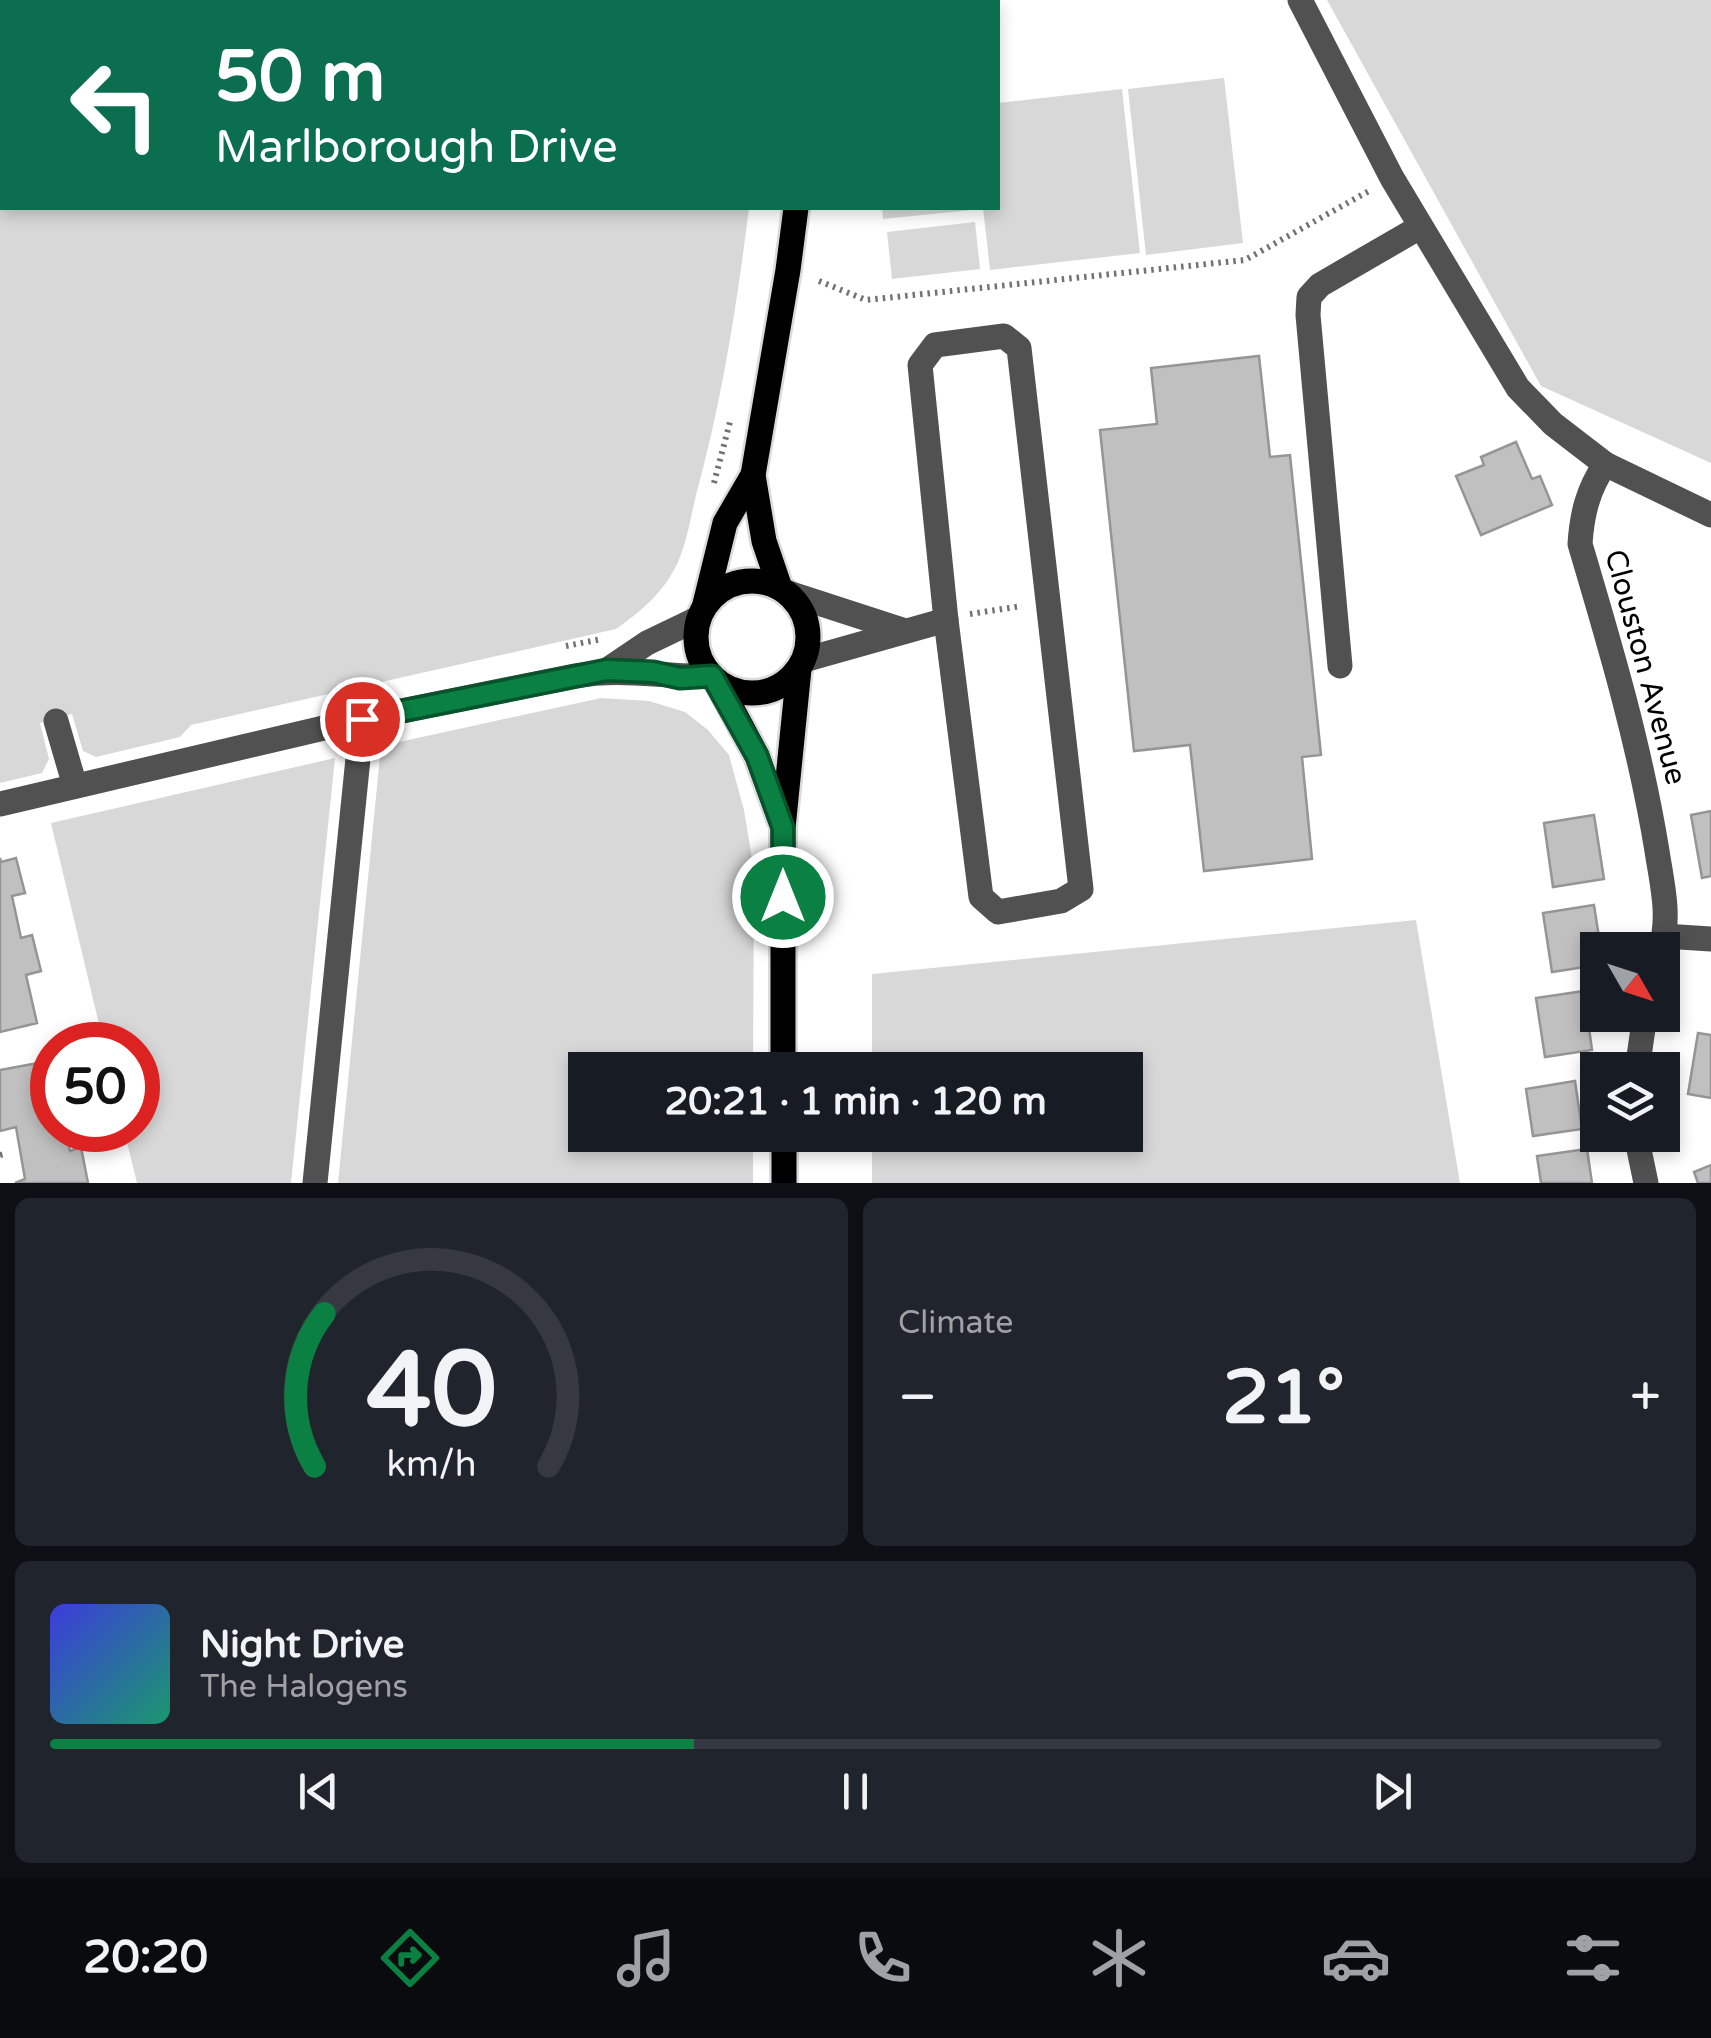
<!DOCTYPE html>
<meta charset="utf-8">
<style>
body{margin:0;font-family:"Varela Round",sans-serif;background:#20242c;color:#f1f3f6;height:100vh;display:flex;flex-direction:column;font-size:38px;white-space:nowrap}
*{box-sizing:border-box;margin:0}
p{font-size:32px;color:#9ea1a6}
.icon{flex:none;width:55px;height:55px;fill:none;stroke:currentColor;stroke-width:2;stroke-linecap:round;stroke-linejoin:round}
.map{position:relative;height:1183px;overflow:hidden}
.drawer{display:flex;flex-direction:column;gap:15px;padding:15px;background:#0d0f14;flex:1}
.drawer>*{flex:none}
.top-card{position:absolute;left:0px;top:0px;width:1000px;height:210px;box-shadow:0 5px 15px #0003;background:#0b6e4f;color:#fff;overflow:hidden}
.needle{width:65px;rotate:129deg}
.buttons{position:absolute;left:1580px;top:932px;display:grid;gap:20px}
.buttons a{display:grid;place-items:center;width:100px;height:100px;border-radius:0px;background:#171b24;box-shadow:0 5px 15px #0003;font-size:50px}
.speed{position:absolute;left:30px;top:1022px;display:flex;gap:20px;font-size:50px;font-weight:700;text-align:center}
.speed>*{display:grid;place-content:center;width:130px;height:130px;border-radius:50%;background:#171b24;box-shadow:0 5px 15px #0003;line-height:1}
.speed .limit{border:15px solid #d22;background:#fff;color:#111}
.pin{position:absolute;display:grid;place-items:center;width:85px;height:85px;color:#fff;margin:-42px;border:5px solid #fff;border-radius:50%;box-shadow:0 2px 10px #0007}
.me{position:absolute;width:110px;margin:-55px;rotate:0deg;stroke-linejoin:round;filter:drop-shadow(0 0 8px #0008)}
.turn{display:flex;align-items:center;gap:35px;height:210px;padding:0 50px;font-size:45px}
.turn .icon{width:130px;height:130px;stroke-width:2.5}
.turn b{display:block;font-size:70px;line-height:85px}
.big{font-size:75px;font-weight:700;line-height:1.1}
.drawer .widget{flex:1;display:flex;flex-direction:column;justify-content:center;gap:15px;min-width:0;padding:0 35px;border-radius:15px;background:#20242c}
.drawer .dial{align-items:center;gap:0}
.dial svg{height:260px;overflow:visible;fill:none;stroke:#363941;stroke-width:7;stroke-linecap:round;text-anchor:middle}
.dial text{fill:#f1f3f6;stroke:none}
.song{display:flex;align-items:center;gap:30px}
.cover{width:120px;height:120px;border-radius:15px;background:linear-gradient(135deg,hsl(240 70% 55%),hsl(160 70% 35%))}
.played{height:10px;border-radius:5px;background:linear-gradient(90deg,#0b8043 40%,#363941 40%)}
.keys{display:flex;justify-content:space-around;direction:ltr}
.heat{display:flex;justify-content:space-between;align-items:center;font-size:55px;direction:ltr}
.drawer .tiles{flex:1;display:grid;gap:15px;grid-template-columns:1fr 1fr}
.widget:last-child{grid-column:span 2}
.trip{position:absolute;left:568px;top:1052px;width:575px;height:100px;border-radius:0px;background:#171b24;box-shadow:0 5px 15px #0003;font-weight:700;line-height:100px;text-align:center}
.dock{display:flex;height:160px;justify-content:space-around;align-items:center;background:#090b0e;color:#9ea1a6}
.dock .icon{width:70px;height:70px}
.dock .current{color:#0b8043}
.dock b{font-size:45px;color:#f1f3f6}
.map>svg:first-child{display:block}
.green{fill:#d8d8d8}
.building{fill:#c0c0c0;stroke:#959595;stroke-width:2.5}
.lines{fill:none;stroke-linecap:round;stroke-linejoin:round}
.major-casing{stroke:#dbdbdb;stroke-width:30}
.path{stroke:#737373;stroke-width:6;stroke-dasharray:2.5 5;stroke-linecap:butt}
.minor{stroke:#515151;stroke-width:25}
.major{stroke:#000;stroke-width:25}
.route-casing{stroke:#07532c;stroke-width:25}
.route{stroke:#0b8043;stroke-width:18}
.labels{text-anchor:middle;stroke-width:9;stroke-linejoin:round;paint-order:stroke}
.street-label{font-size:30px;fill:#000;stroke:#fff}
</style>
<div class="map">
<svg width="1711" height="1183" viewBox="0 0 1711 1183">
<rect width="100%" height="100%" fill="#fff"/>
<g class="green">
<path d="M0 0H773L2 2V208H749C737 304 722 401 696 495 691 516 687 541 678 562 664 592 643 610 616 629L191 725 180 737 96 757 83 751 72 714 40 723 49 759 42 773 0 783Z"/>
<polygon points="1327,0 1711,0 1711,463 1541,386"/>
<polygon points="1224,78 1243,243 1146,255 1128,89"/>
<polygon points="1122,89 1140,253 990,270 983,208 998,208 998,103"/>
<polygon points="882,208 972,208 972,210 883,219"/>
<polygon points="975,222 980,269 892,279 887,232"/>
<polygon points="601,698 649,701 685,712 708,730 729,755 744,810 754,870 753,1070 585,1070 585,1135 753,1135 753,1183 338,1183 381,746"/>
<polygon points="335,758 291,1183 137,1183 124,1130 138,1130 138,1045 104,1045 51,823"/>
<polygon points="1416,920 1460,1183 872,1183 872,1135 1125,1135 1125,1070 872,1070 872,974"/>
</g>
<g class="building">
<polygon points="1259,356 1270,457 1290,455 1321,755 1302,757 1312,859 1204,871 1190,745 1134,751 1100,430 1157,424 1151,368"/>
<polygon points="1516,442 1532,479 1540,476 1552,505 1481,535 1456,476 1484,465 1481,457"/>
<polygon points="1711,811 1711,876 1702,878 1691,815"/>
<polygon points="1594,815 1604,879 1553,887 1544,823"/>
<polygon points="0,858 1,862 16,858 25,893 12,896 21,938 32,935 41,971 26,975 37,1023 0,1032"/>
<polygon points="1594,905 1601,950 1598,950 1598,965 1552,972 1543,913"/>
<polygon points="1584,991 1592,1050 1545,1057 1536,998"/>
<polygon points="1698,1033 1711,1035 1711,1098 1688,1094"/>
<polygon points="49,1061 52,1072 52,1130 65,1130 70,1151 81,1147 88,1183 15,1183 25,1179 16,1127 0,1131 0,1070"/>
<polygon points="1575,1081 1582,1129 1533,1136 1526,1089"/>
<polygon points="1587,1149 1592,1183 1541,1183 1537,1156"/>
<polygon points="1711,1165 1711,1183 1698,1183 1694,1172"/>
</g>
<g class="lines">
<defs>
<g id="major">
<polyline points="825,2 826,0"/>
<circle cx="752" cy="637" r="56"/>
<polyline points="780,588 764,541 753,475 788,270 796,208"/>
<polyline points="704,608 725,523 753,475"/>
<polyline points="717,681 757,756 780,819"/>
<polyline points="783,1070 783,828 799,669"/>
<polyline points="784,1135 784,1183"/>
</g>
</defs>
<use href="#major" class="major-casing"/>
<g class="path">
<polyline points="819,281 866,300 1245,260 1369,191"/>
<polyline points="714,483 731,418"/>
<polyline points="970,614 1022,606"/>
<polyline points="566,646 602,639"/>
<polyline points="0,1155 7,1153"/>
</g>
<g class="minor">
<polyline points="1300,0 1392,178 1518,388 1553,424 1605,464 1711,515"/>
<polygon points="1004,336 1019,348 1081,889 1061,901 998,912 981,897 946,620 920,365 935,345"/>
<path d="M1605 464C1588 490 1582 513 1580 544 1610 645 1640 746 1657 851 1662 884 1671 918 1660 950"/>
<polyline points="788,593 905,631"/>
<polyline points="804,660 946,620"/>
<polyline points="1340,666 1308,315 1309,297 1320,285 1420,227"/>
<polyline points="607,670 647,643 699,618"/>
<polyline points="56,721 75,786"/>
<path d="M0 804 362 719 575 676C624 667 664 678 712 676"/>
<polyline points="1664,936 1711,939"/>
<polyline points="1637,1070 1645,1015"/>
<polyline points="1636,1135 1646,1183"/>
<polyline points="315,1183 362,719"/>
</g>
<use href="#major" class="major"/>
</g>
<g class="lines">
<defs>
<polyline id="route" points="362,719 607,670 653,672 680,678 712,676 757,756 783,828 783,897"/>
</defs>
<use href="#route" class="route-casing"/>
<use href="#route" class="route"/>
</g>
<g class="labels">
<g class="street-label">
<text transform="translate(1646 667) rotate(75)" y="10">Clouston Avenue</text>
</g>
</g>
</svg>
<div class="buttons">
<a><svg class="needle" viewBox="-14 -14 28 28"><path d="M0-13l5 13h-10z" fill="#e53935"/><path d="M0 13l5-13h-10z" fill="#9ea1a6"/></svg></a>
<a><svg class="icon" aria-label="layers" viewBox="0 0 24 24"><path d="M12 4l9 5-9 5-9-5zM3 14l9 5 9-5"/></svg></a>
</div>
<div class="speed"><div class="limit">50</div></div>
<div class="pin" style="left:362px;top:719px;background:#d93025"><svg class="icon" aria-label="arrive" viewBox="0 0 24 24"><path d="M6 21V4h12l-3 4 3 4H6"/></svg></div>
<svg class="me" style="left:783px;top:897px" viewBox="-20 -20 40 40"><circle r="17" fill="#0b8043" stroke="#fff" stroke-width="3"/><path d="M0-11L8 9 0 5-8 9z" fill="#fff"/></svg>
<div class="trip">20:21 · 1 min · 120 m</div>
<div class="top-card">
<div class="turn"><svg class="icon" aria-label="left" viewBox="0 0 24 24"><path d="M17 20v-9H6M10 6l-5 5 5 5"/></svg><div><b>50 m</b>Marlborough Drive</div></div>
</div>
</div>
<section class="drawer">
<div class="tiles">
<div class="widget dial"><svg viewBox="0 0 100 80">
<path d="M14 69A42 42 0 1 1 86 69"/>
<path d="M14 69A42 42 0 0 1 17 22" stroke="#0b8043"/>
<text x="50" y="56" font-size="32" font-weight="700">40</text>
<text x="50" y="72" font-size="11">km/h</text>
</svg></div>
<div class="widget"><p>Climate</p>
<div class="heat"><a>−</a><b class="big">21°</b><a>+</a></div>
</div>
<div class="widget">
<div class="song"><i class="cover"></i><div><b>Night Drive</b><p>The Halogens</p></div></div>
<div class="played"></div>
<div class="keys"><svg class="icon" aria-label="previous" viewBox="0 0 24 24"><path d="M18 5L8 12l10 7zM5 5v14"/></svg><svg class="icon" aria-label="pause" viewBox="0 0 24 24"><path d="M8 5v14M16 5v14"/></svg><svg class="icon" aria-label="next" viewBox="0 0 24 24"><path d="M6 5l10 7-10 7zM19 5v14"/></svg></div>
</div>
</div>
</section>
<nav class="dock">
<b>20:20</b>
<svg class="icon current" aria-label="directions" viewBox="0 0 24 24"><path d="M12 3l9 9-9 9-9-9zM9 14v-3h6M13 9l2 2-2 2"/></svg>
<svg class="icon" aria-label="music" viewBox="0 0 24 24"><path d="M9 18V5l10-2v13"/><circle cx="6" cy="18" r="3"/><circle cx="16" cy="16" r="3"/></svg>
<svg class="icon" aria-label="phone" viewBox="0 0 24 24"><path d="M5 4h4l2 5-3 2q2 4 5 5l2-3 5 2v4C11 20 4 13 5 4z"/></svg>
<svg class="icon" aria-label="climate" viewBox="0 0 24 24"><path d="M12 3v18M4 7l16 10M4 17L20 7"/></svg>
<svg class="icon" aria-label="car" viewBox="0 0 24 24"><path d="M5 17H2v-5l4-1 3-4h7l3 4 3 1v5h-3M9 17h6M6 11h13"/><circle cx="7" cy="17" r="2"/><circle cx="17" cy="17" r="2"/></svg>
<svg class="icon" aria-label="filters" viewBox="0 0 24 24"><path d="M4 7h16M4 17h16"/><circle cx="9" cy="7" r="2"/><circle cx="15" cy="17" r="2"/></svg>
</nav>
